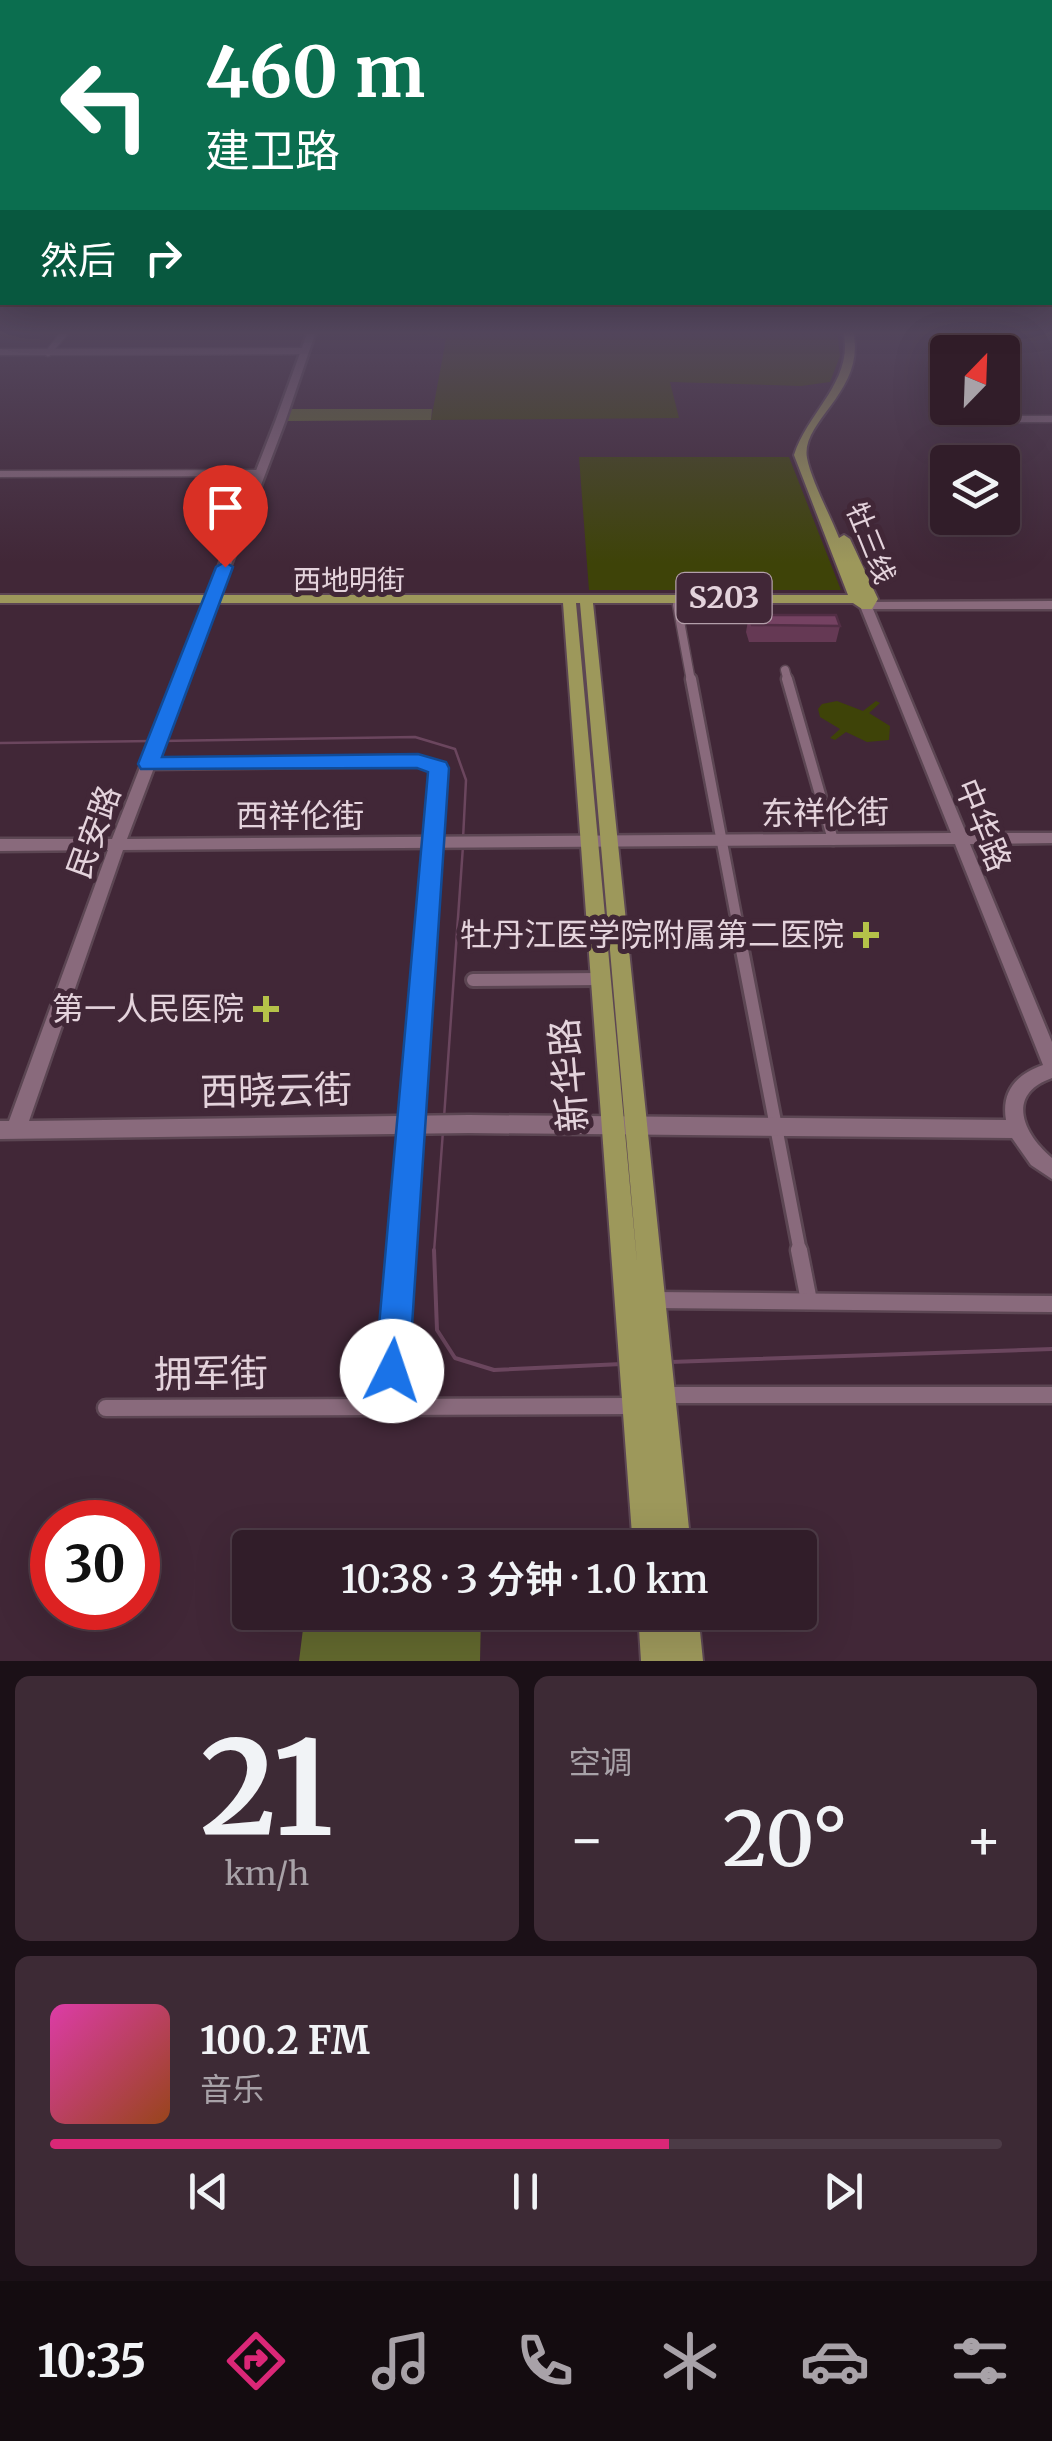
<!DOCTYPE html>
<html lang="zh">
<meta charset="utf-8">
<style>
body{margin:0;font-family:Merriweather,"Noto Sans SC",serif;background:#3d2a35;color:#f1f3f6;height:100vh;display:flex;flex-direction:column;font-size:38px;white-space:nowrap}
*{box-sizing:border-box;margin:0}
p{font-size:32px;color:#a8a2a8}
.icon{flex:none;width:55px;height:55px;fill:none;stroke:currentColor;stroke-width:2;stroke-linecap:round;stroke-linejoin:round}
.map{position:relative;height:1661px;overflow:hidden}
.drawer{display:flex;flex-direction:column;gap:15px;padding:15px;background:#1b1017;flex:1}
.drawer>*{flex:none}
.hud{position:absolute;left:0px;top:0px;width:1052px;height:305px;box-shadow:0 10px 40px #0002,0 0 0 2px #4c3b46;background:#0b6e4f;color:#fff;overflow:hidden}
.needle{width:65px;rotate:23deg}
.fabs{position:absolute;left:930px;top:335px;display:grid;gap:20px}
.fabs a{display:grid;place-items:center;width:90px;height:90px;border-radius:10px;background:#311d29;box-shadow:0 10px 40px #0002,0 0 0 2px #4c3b46;font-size:50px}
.speed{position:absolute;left:30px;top:1500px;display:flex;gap:20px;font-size:50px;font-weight:700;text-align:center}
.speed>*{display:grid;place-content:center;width:130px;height:130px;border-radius:50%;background:#311d29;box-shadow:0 10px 40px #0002,0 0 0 2px #4c3b46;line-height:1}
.speed .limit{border:15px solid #d22;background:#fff;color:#111}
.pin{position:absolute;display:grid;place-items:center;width:85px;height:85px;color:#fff;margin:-102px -42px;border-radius:50% 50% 50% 0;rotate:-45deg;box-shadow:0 0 10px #0007}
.pin .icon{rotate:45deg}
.me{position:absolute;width:110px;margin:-55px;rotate:4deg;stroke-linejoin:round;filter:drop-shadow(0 0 8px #0008)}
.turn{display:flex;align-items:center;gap:35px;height:210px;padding:0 40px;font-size:45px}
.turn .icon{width:130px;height:130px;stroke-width:2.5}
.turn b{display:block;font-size:70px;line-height:85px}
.then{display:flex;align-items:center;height:95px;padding:0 40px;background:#0003;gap:20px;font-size:38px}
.big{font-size:75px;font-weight:600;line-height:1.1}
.drawer .tile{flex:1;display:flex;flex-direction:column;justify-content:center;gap:15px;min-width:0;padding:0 35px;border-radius:15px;background:#3d2a35}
.drawer .dial{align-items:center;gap:0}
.dial b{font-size:130px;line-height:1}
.song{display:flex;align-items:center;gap:30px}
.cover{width:120px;height:120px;border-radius:15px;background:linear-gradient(135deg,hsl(320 70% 55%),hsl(20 70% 35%))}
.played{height:10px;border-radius:5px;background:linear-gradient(90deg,#db2777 65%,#4c3b46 65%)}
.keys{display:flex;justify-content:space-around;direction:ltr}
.heat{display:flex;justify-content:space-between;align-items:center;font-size:55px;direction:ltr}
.drawer .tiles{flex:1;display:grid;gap:15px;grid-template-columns:1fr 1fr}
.tile:last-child{grid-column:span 2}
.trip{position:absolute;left:232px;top:1530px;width:585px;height:100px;border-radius:10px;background:#311d29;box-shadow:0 10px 40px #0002,0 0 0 2px #4c3b46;font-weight:600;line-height:100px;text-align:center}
.tabs{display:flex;height:160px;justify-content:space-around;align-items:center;background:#140c10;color:#a8a2a8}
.tabs .icon{width:70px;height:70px}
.tabs .on{color:#db2777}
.tabs b{font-size:45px;color:#f1f3f6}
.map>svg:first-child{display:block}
.green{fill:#3e4308}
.forest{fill:#62682e}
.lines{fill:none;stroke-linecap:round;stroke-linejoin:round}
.stream-far1{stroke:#6b465e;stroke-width:2.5}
.stream{stroke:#6b465e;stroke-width:4}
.street-far4-casing{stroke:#5c4653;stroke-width:9}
.street-far3-casing{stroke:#5c4653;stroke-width:11}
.street-far2-casing{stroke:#5c4653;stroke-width:15}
.street-far1-casing{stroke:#5c4653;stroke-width:18}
.street-casing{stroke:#5c4653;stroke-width:21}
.secondary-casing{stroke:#5c4653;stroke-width:5}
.primary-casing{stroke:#5c4653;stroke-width:4}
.street-far4{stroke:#896a7c;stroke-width:6}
.street-far3{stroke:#896a7c;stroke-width:8}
.street-far2{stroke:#896a7c;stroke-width:10}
.street-far1{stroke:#896a7c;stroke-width:12}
.street{stroke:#896a7c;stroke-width:16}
.secondary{fill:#896a7c;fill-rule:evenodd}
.primary{fill:#9d985b;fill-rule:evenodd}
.wall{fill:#653954}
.building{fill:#754262;stroke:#522e45;stroke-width:2.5}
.route{fill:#1a73e8;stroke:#114b97;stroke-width:2.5}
.poi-dot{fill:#b5c249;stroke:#412737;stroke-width:4}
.labels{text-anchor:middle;stroke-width:10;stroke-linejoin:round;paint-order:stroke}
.far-street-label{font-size:28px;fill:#e4d3dc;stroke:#412737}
.shield{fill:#412737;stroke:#b39faa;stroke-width:2.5}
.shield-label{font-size:30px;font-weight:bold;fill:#e4d3dc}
.street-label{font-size:32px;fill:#e4d3dc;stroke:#412737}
.poi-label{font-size:32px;fill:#e4d3dc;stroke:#412737;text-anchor:end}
.near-street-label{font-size:38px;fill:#e4d3dc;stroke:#412737}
</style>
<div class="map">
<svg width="1052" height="1661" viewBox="0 0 1052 1661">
<rect width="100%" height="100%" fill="#412737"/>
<g class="green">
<polygon points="412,331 837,331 840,356 830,382 801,386 670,382 679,418 431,420 446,339"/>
<polygon points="579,457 789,457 841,590 589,590"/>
<polygon points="837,701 863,711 876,701 880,703 869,713 890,726 889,740 867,742 846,732 835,740 830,738 840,729 820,717 818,709 822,704"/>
</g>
<g class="forest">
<polygon points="290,409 432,409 431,420 285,421"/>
<polygon points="305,1613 481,1613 480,1661 299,1661"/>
</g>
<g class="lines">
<g class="stream-far1">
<polyline points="161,741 415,737 455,749 466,780 463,839"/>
<polyline points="0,743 153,741"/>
<polyline points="444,1118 463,846"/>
<polyline points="434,1252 443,1131"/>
</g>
<g class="stream">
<polyline points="434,1250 437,1330 455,1358 494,1370 622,1364"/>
<polyline points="670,1362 1052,1349"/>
</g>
<defs>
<g id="street-far4">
<polyline points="0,352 304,351"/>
<polyline points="48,353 66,331"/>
<polyline points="999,419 1052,419"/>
<polyline points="0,474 261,473"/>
</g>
<g id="street-far3">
<polyline points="677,605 691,681"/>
<polyline points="785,670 788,681"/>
</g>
<g id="street-far2">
<polyline points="691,679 739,932"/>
<polyline points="787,679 833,840"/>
<polyline points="149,764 418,761 439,768 426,932"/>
</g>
<g id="street-far1">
<polyline points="738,929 800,1252"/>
<polyline points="473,980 601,979"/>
<polyline points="402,1252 427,929"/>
</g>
<g id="street">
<polyline points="799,1250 809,1301"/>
<polyline points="654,1300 1052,1304"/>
<polyline points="663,1395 1052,1395"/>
<polyline points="390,1406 402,1250"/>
<polyline points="106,1408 633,1406"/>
</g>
<path id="secondary" d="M308 331H316L285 422 127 839 951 833 860 606 866 602 1052 601V609H873L966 833H1052V843L970 844 1052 1042V1078C1006 1094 1022 1133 1052 1158V1179L1031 1165 1012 1138 469 1133 0 1139V1121H9L108 850 0 851V839H112L275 422ZM955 844 1043 1065C1017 1074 1001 1091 1006 1120L469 1115 29 1121 123 850Z"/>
<g id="primary">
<path d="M843 331H853C867 391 800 421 807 458 811 480 830 515 839 538L844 535 850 539 878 599 872 609H862L853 603H593L691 1548H633L563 603H0V595H848L794 455C808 411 855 380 843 331ZM576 603H580L637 1262Z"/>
<polygon points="638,1612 698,1612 703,1661 641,1661"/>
</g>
</defs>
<use href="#street-far4" class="street-far4-casing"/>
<use href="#street-far3" class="street-far3-casing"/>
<use href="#street-far2" class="street-far2-casing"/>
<use href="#street-far1" class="street-far1-casing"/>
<use href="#street" class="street-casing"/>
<use href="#secondary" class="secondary-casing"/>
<use href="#primary" class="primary-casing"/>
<use href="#street-far4" class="street-far4"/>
<use href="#street-far3" class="street-far3"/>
<use href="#street-far2" class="street-far2"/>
<use href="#street-far1" class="street-far1"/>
<use href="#street" class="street"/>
<use href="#secondary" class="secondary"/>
<use href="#primary" class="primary"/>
</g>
<polygon class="wall" points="749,615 840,626 836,642 749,642 746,632"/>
<polygon class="building" points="749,615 836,615 840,626 752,625"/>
<linearGradient id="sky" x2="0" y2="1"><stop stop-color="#24151e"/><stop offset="0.59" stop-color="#54475e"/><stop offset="1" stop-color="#54475e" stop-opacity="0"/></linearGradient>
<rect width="1052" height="563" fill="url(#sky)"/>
<polygon class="route" points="225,562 233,567 162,757 418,754 446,762 449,768 409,1371 404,1383 392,1388 380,1383 375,1371 428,772 417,768 141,769 138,764 216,567"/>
<g class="poi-dot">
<path d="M861 920h10v10h10v10h-10v10h-10v-10h-10v-10h10z"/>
<path d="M261 994h10v10h10v10h-10v10h-10v-10h-10v-10h10z"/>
</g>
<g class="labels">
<g class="far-street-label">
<text transform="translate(871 543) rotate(68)" y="10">牡三线</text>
<text x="349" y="590">西地明街</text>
</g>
<rect class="shield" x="676.5" y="573" width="95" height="50" rx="8"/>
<g class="shield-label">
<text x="724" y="608">S203</text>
</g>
<g class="street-label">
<text transform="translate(825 813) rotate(-1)" y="11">东祥伦街</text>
<text x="300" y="827">西祥伦街</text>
<text transform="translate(983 825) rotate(68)" y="11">中华路</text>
<text transform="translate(94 832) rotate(-70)" y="11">民安路</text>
</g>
<g class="poi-label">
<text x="844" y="946">牡丹江医学院附属第二医院</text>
<text x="244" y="1020">第一人民医院</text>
</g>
<g class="near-street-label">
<text transform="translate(569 1075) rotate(-95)" y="13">新华路</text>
<text transform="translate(276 1091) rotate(-1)" y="13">西晓云街</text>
<text transform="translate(211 1374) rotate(-1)" y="13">拥军街</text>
</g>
</g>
</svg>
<div class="fabs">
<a><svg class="needle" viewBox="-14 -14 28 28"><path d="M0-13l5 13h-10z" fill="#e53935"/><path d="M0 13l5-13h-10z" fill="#a8a2a8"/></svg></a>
<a><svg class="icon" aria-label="layers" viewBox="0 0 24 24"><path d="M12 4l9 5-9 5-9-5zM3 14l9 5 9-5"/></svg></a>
</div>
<div class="speed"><div class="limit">30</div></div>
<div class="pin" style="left:225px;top:567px;background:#d93025"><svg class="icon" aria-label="arrive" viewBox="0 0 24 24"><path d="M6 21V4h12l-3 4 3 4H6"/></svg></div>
<svg class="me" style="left:392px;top:1371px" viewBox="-20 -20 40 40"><circle r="19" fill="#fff"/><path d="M0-13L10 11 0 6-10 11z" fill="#1a73e8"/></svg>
<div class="trip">10:38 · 3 分钟 · 1.0 km</div>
<div class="hud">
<div class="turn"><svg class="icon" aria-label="left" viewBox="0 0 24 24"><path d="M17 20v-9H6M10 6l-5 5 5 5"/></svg><div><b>460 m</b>建卫路</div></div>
<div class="then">然后<svg class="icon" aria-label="right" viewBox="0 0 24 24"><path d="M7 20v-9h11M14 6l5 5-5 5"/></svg></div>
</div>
</div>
<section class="drawer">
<div class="tiles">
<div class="tile dial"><b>21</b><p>km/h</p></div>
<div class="tile"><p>空调</p>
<div class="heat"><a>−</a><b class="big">20°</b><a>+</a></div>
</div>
<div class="tile">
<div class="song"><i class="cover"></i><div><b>100.2 FM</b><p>音乐</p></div></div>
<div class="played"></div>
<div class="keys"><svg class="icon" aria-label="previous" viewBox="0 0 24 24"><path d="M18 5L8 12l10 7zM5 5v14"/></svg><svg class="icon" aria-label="pause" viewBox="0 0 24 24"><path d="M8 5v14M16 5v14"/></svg><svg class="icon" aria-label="next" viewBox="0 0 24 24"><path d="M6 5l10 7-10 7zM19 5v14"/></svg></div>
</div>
</div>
</section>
<nav class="tabs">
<b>10:35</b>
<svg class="icon on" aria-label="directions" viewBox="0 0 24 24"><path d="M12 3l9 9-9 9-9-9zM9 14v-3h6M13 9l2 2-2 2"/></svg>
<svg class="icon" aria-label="music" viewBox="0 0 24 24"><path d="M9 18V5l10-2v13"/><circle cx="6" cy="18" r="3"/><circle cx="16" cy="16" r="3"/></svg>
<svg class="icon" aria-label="phone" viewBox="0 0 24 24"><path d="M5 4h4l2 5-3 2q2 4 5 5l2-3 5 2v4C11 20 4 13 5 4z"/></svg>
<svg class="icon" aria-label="climate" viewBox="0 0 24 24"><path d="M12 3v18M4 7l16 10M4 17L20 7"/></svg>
<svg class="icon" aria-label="car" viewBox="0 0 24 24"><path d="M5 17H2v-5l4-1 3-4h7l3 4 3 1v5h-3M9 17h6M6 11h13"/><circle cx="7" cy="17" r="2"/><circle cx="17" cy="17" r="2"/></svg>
<svg class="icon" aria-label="filters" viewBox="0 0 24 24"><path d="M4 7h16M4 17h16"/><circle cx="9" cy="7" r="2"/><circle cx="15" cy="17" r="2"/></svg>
</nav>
